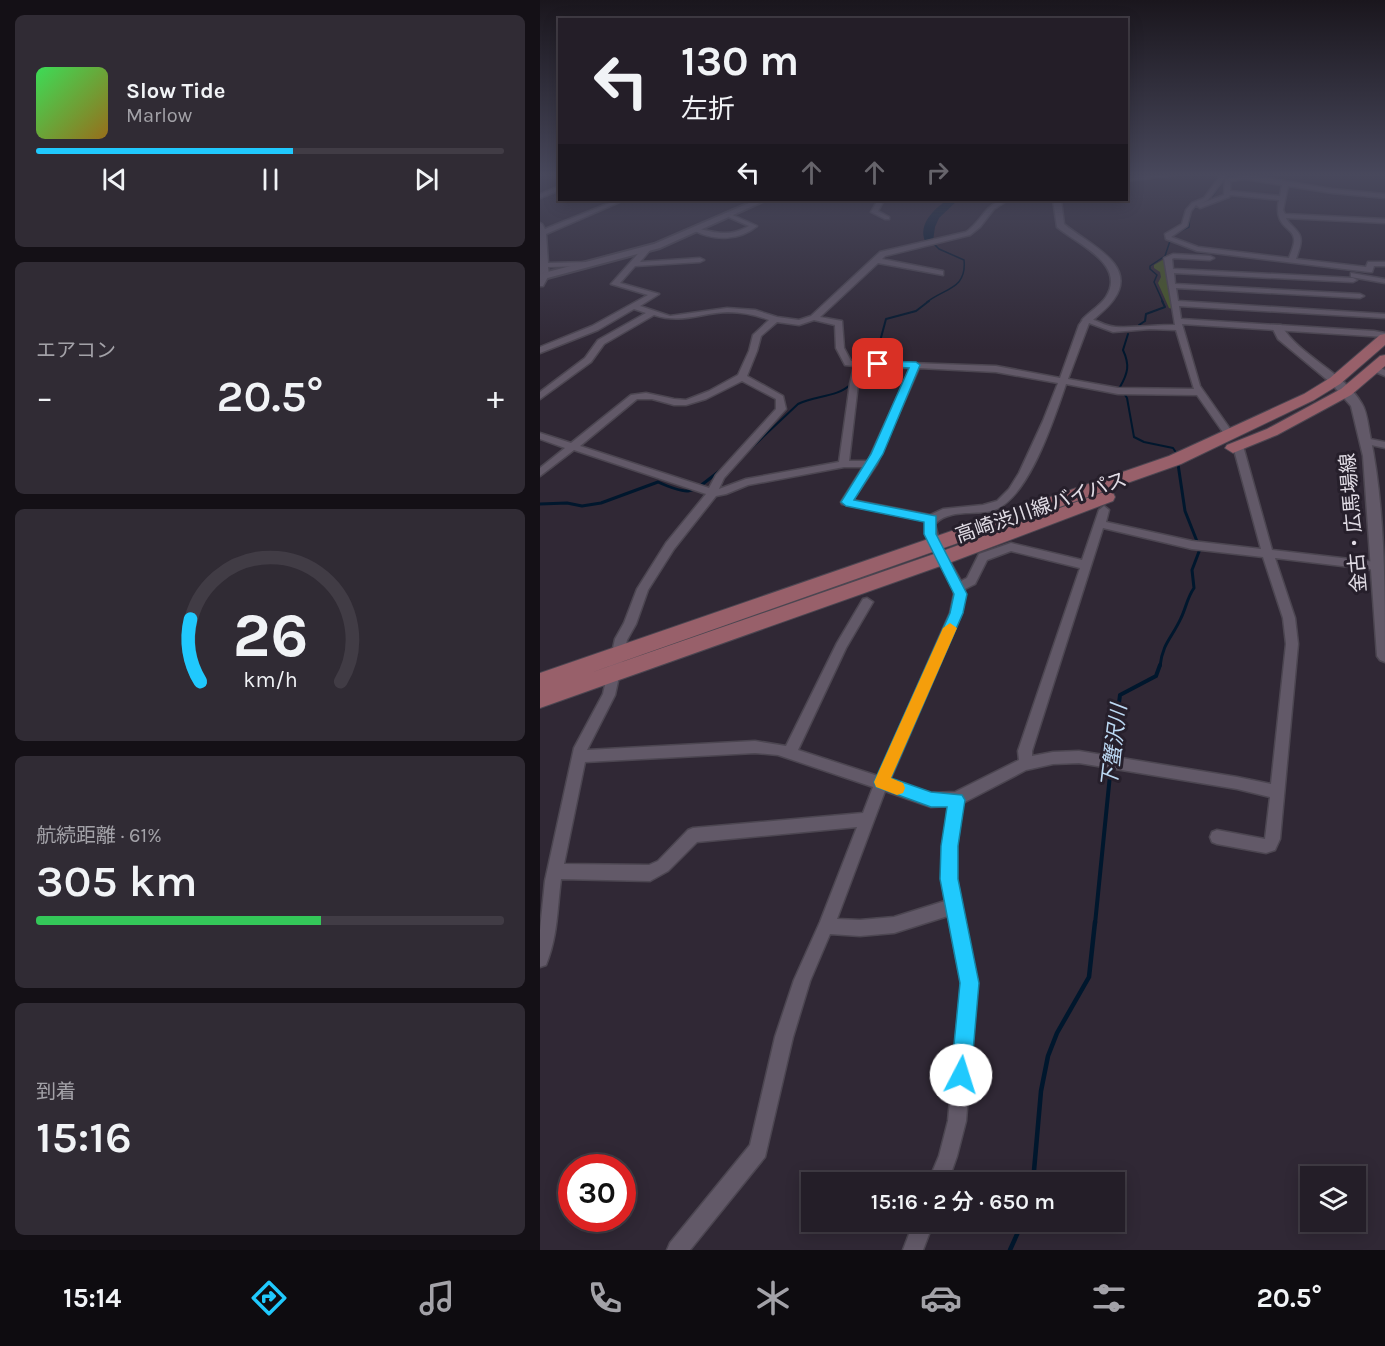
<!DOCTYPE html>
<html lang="ja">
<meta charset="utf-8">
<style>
body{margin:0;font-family:Karla,"Noto Sans JP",sans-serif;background:#302b34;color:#f1f3f6;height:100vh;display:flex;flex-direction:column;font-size:22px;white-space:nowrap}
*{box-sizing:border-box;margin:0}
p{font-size:20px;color:#a3a2a8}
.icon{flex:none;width:33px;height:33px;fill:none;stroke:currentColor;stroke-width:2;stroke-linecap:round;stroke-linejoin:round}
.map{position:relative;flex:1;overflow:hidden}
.panel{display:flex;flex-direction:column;gap:15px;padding:15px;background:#141016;width:540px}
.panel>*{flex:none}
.hud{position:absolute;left:18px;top:18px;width:570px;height:183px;border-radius:0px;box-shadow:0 3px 15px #0003,0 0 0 2px #413c45;background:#241e28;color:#f1f3f6;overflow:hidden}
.controls{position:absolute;left:760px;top:1166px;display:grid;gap:12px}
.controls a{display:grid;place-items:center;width:66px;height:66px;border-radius:0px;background:#241e28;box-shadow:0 3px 15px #0003,0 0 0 2px #413c45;font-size:30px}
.speed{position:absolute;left:18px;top:1154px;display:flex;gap:12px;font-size:30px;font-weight:700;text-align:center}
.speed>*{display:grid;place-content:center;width:78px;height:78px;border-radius:50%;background:#241e28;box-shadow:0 3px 15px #0003,0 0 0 2px #413c45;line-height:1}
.speed .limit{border:9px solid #d22;background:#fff;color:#111}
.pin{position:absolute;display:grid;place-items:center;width:51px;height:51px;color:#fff;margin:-26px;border-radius:12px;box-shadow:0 3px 9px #0006}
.me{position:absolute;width:66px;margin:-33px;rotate:5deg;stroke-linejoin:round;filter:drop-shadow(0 0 4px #0008)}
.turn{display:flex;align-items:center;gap:21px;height:126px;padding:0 24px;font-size:27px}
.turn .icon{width:78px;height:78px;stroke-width:2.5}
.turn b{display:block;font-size:42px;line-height:51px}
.lanes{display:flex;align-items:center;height:57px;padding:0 24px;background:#0003;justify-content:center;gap:30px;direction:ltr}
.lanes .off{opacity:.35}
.big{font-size:45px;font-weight:600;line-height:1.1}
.panel .card{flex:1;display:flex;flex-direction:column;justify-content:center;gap:9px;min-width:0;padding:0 21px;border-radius:9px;background:#302b34}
.panel .dial{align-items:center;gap:0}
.dial svg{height:156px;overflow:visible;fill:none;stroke:#413c45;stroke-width:7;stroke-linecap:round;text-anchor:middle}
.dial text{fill:#f1f3f6;stroke:none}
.song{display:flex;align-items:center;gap:18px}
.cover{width:72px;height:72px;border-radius:9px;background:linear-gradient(135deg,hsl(130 70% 55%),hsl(40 70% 35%))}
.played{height:6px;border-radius:3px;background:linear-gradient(90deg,#20c9fd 55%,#413c45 55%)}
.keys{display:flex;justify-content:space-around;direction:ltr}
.heat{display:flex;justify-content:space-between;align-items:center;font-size:33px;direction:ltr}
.charge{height:9px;border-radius:4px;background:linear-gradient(90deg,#34c759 61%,#413c45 0)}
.trip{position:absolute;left:261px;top:1172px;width:324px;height:60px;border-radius:0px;background:#241e28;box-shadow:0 3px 15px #0003,0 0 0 2px #413c45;font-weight:600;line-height:60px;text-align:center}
.menu{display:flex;height:96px;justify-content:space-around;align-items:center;background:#0e0c10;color:#a3a2a8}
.menu .icon{width:42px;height:42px}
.menu .current{color:#20c9fd}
.menu b{font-size:27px;color:#f1f3f6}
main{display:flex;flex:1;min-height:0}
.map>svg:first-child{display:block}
.green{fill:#485924}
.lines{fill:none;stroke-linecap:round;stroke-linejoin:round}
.stream-far4{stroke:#00172d;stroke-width:1.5}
.stream-far3{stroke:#00172d;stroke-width:2}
.stream-far2{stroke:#00172d;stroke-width:3}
.stream-far1{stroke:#00172d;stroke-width:4}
.stream{stroke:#00172d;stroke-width:4.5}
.river{fill:#00172d;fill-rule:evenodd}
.minor-casing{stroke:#4c4651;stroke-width:3}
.tertiary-casing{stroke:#4c4651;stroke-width:3}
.secondary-casing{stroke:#4c4651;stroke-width:4}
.primary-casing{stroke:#4c4651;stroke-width:2}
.minor{fill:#625968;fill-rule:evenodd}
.tertiary{fill:#625968;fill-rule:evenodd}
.secondary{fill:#625968;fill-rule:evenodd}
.primary{fill:#98606a;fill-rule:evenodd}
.route{fill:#20c9fd;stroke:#1583a4;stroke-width:1.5}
.slow{fill:#f59e0b}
.labels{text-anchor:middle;stroke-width:6;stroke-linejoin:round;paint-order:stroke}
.street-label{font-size:20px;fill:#e1dce5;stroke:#261f2b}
.water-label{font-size:21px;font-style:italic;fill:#bcd9f3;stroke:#261f2b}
</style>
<main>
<section class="panel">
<div class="card">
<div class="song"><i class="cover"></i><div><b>Slow Tide</b><p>Marlow</p></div></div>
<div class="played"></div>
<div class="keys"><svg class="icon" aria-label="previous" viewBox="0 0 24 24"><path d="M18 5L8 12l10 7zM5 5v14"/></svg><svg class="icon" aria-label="pause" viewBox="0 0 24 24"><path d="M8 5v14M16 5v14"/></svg><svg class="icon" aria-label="next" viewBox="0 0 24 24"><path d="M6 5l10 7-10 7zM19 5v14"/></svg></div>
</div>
<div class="card"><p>エアコン</p>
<div class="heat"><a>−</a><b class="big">20.5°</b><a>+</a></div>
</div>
<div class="card dial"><svg viewBox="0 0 100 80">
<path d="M14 69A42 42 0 1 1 86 69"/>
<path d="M14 69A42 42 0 0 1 9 37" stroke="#20c9fd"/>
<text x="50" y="56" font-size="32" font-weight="700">26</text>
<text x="50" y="72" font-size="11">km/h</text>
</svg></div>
<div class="card"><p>航続距離 · 61%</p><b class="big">305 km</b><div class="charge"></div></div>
<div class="card"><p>到着</p><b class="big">15:16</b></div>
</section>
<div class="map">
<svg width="845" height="1250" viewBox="0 0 845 1250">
<rect width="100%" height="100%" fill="#302835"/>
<polygon class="green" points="626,258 633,309 629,308 618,283 621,277 620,272 614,268 614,265"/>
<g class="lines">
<g class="stream-far4">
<polyline points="669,201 685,179 702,175"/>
<path d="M387 302C405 288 427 289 424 260L399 249 389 239"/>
<polyline points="623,302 614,282 617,275 610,269 610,266 625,256 632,235 649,227 650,212 660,204"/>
</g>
<g class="stream-far3">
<polyline points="599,325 605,321 606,314 625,307 622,301"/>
<path d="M588 334 583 350C590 365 588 373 580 387L587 398 594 437 604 442 633 448 637 454"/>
<polyline points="312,374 318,355 339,345 346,319 376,311 389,301"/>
<path d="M205 454 258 404C275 395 297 398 311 384"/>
</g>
<g class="stream-far2">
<path d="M0 504 27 503 42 506 61 503 118 482C154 498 151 492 181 470"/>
<path d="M620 666C623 642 632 638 641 618 646 608 647 598 654 588L652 570 660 549 645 511 638 464"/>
</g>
<g class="stream-far1">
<polyline points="572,758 580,695 616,676 620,665"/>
<polyline points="555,924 571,765"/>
</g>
<g class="stream">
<polyline points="493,1182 501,1091 508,1056 517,1033 549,977 555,922"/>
<polyline points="470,1250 483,1221"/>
</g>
<path class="river" d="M407 200H418L399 218 395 227 393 241H385C378 224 394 209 407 200Z"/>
<defs>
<g id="minor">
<path d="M681 175H687L668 200 662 203 684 195 685 179 709 175 792 189 845 194V198L792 193 748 186 743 210 745 214 845 219V223L746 218C749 224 752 225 756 230 765 238 759 249 756 259L826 267 828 262H845V266H834L832 272H829L657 251 626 239 625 234 642 224 646 210 652 203 664 198ZM705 179 742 185 740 196 690 191V181ZM690 195 739 200C733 228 754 227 754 239 755 244 751 252 749 258L658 247 631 237 647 226 651 211 656 205 660 208 689 197Z"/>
<polygon points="20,186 20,190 0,198 0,194"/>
<polygon points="77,200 84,200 6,234 8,263 50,262 54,264 50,266 8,267 9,275 3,286 0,286 0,223 2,224 5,229"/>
<polygon points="338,200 344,200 338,211 349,217 349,219 345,219 331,212"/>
<path d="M461 200H468L454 209 440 227 430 235 345 256 342 259 403 271V275L338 263 280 317 302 321 304 348 311 361 456 366 520 378 539 325 544 318C555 318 565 327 576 327 596 328 615 325 635 325L624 258 633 254 670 256 674 258 670 260 634 258 632 259 633 269 813 278 817 280 813 282 634 273 635 284 820 294 824 296 820 298 636 288 638 301 845 314V318L639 306 641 319 834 331 845 333V337L642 324 660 386 695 436 690 439 687 438 657 395 578 394 526 384C514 418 488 502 451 511 433 515 409 509 395 524L400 544 421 581 427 578 439 554 471 543 542 560 559 510 564 506 569 510 566 522 652 541 721 549 693 446 698 443 703 446 732 550 836 562 842 566 836 570 735 558 755 618 758 644 740 839 735 850 726 853 677 844 672 842 670 837 672 832 677 830 725 839 730 797 697 789 539 763 513 764 486 770 423 803 417 846V879L437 983 426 1121 417 1156 408 1182H388L399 1156 408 1121 421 983 408 916 354 933 320 936 290 934 270 981 253 1037 225 1157 150 1250H127L130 1243 210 1145 235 1037 254 980 280 922 317 827 157 842 128 871 110 881 21 879C17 909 18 935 6 965L0 967V930L5 881 34 748 63 694 75 639 84 623 97 589 126 543 166 494 34 450 0 476V468L25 448 0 439V433L31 443 91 395 106 393 134 399 146 400 169 391 198 375 209 351 213 335 229 320C216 315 202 312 188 312 160 313 142 324 114 315L64 344 51 362 0 399V392L45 358 58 340 106 313 94 309 58 330 0 353V347L52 326 108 295 71 284 104 247 111 249 100 262 160 258 164 260 160 262 95 266 80 283 119 294 100 306 130 316 187 308 215 310 237 317 259 320 271 316 340 252 426 232C440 223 444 207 461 200ZM274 320 295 325 296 348 305 365 314 366 310 384 299 462 206 479 179 489 184 478 246 409 243 396 207 376 217 351 221 336 237 322 259 325ZM549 323 573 332 610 329 636 330 654 389 578 388 528 379ZM323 366 370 368 328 461H309L318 384ZM379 368 456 372 518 383 503 421 479 473 469 489 457 501 443 505 403 509 390 515 313 500 337 464ZM202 381 236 399V409L176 475 169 488 40 446 97 399H112L134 405H146L166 399ZM304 467H323L301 502 302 504 385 521 390 544 413 587 414 594 410 613 338 776 258 750 306 648 333 602 327 598 323 599 297 643 246 746 215 741 47 750 75 695 87 640 96 624 108 590 134 549 176 496 186 494 208 485ZM563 528 652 549 723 557 743 618 746 644 731 784 697 777 539 751 513 752 492 756V751ZM471 551 540 568 478 751 479 760 415 792 391 793 350 780 422 613 425 589 435 584 447 560ZM215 753 238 755 333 787 323 813 153 828 148 830 118 861 109 865 24 864 45 762ZM345 791 391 807 408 806C404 839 399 869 405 901L354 917 320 920 297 919Z"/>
<path d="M188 213 217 226C199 241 173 241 153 230L156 228C176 233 190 237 209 226L186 216 185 215Z"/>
<polygon points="811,273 845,279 845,283 811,277"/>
<polygon points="834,365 845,370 845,376 831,370 830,368"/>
<polygon points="825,438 845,442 845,448 822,443 820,441"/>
<polygon points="374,1221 394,1221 383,1250 363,1250"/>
</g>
<g id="tertiary">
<polygon points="605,175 635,175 586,181 586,177"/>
<path d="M513 200H521L524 224C546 243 599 264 574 299 568 308 558 315 551 322L542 320C549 312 560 306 566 297 587 264 537 244 517 227Z"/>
<path d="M733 325H741C760 357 803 371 822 404 827 412 828 425 830 435 845 506 845 589 845 662L840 660 837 656 823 456 811 406 791 383 738 339 732 327Z"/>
</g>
<polygon id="secondary" points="216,200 226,200 120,248 0,280 0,274 114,244"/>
<g id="primary">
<polygon points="845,334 845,345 800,384 774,400 641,464 50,673 397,553 561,493 573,493 575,497 573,501 409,563 0,708 0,673 629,456 764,394 790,378 840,335"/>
<polygon points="845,355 845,366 811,395 737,435 693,453 685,448 687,445 727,429 801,389 840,356"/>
</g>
</defs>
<use href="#minor" class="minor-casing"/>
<use href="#tertiary" class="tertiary-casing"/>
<use href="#secondary" class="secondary-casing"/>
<use href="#primary" class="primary-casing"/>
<use href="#minor" class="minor"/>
<use href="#tertiary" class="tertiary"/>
<use href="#secondary" class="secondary"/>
<use href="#primary" class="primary"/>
</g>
<linearGradient id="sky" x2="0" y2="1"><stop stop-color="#1a161d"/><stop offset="0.5" stop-color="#48485c"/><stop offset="1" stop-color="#48485c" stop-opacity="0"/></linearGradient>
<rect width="845" height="350" fill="url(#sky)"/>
<polygon class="route" points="338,361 376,362 380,365 343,454 314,500 396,516 396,534 427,594 423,613 351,778 391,792 422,795 425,800 418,846 418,879 439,983 431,1075 428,1082 421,1085 414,1082 411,1075 420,983 400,879 401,846 407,807 391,807 336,787 334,782 410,613 414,594 384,534 384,522 306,506 301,502 331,454 369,368 334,366 334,362"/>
<polygon class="slow" points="410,623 417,628 351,778 363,783 365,788 363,793 357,795 336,787 334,782 403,628"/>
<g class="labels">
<g class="street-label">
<text transform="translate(501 507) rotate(-19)" y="7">高崎渋川線バイパス</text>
<text transform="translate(813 523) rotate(-95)" y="7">金古・広馬場線</text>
</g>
<g class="water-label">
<text transform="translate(574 746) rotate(-83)" y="7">下蟹沢川</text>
</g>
</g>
</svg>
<div class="controls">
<a><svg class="icon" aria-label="layers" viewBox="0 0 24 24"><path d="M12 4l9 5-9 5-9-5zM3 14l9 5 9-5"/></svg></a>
</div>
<div class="speed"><div class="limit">30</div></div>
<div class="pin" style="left:338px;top:364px;background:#d93025"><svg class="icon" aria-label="arrive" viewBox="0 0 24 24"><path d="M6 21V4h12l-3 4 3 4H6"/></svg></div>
<svg class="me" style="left:421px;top:1075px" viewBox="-20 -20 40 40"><circle r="19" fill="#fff"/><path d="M0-13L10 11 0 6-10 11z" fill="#20c9fd"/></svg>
<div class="trip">15:16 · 2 分 · 650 m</div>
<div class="hud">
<div class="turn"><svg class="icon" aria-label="left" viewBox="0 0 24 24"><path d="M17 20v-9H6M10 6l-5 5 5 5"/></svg><div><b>130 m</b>左折</div></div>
<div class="lanes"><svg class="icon" aria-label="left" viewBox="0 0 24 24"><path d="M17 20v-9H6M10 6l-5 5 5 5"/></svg><svg class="icon off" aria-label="ahead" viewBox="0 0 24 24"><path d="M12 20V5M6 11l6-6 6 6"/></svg><svg class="icon off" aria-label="ahead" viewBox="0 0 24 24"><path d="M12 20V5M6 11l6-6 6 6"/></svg><svg class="icon off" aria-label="right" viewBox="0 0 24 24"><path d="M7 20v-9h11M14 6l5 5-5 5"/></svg></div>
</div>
</div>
</main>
<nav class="menu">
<b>15:14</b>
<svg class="icon current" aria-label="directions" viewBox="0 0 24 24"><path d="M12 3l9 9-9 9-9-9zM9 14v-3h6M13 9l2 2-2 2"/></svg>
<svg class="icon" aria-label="music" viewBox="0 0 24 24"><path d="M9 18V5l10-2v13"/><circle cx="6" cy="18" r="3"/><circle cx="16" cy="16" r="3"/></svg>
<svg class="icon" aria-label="phone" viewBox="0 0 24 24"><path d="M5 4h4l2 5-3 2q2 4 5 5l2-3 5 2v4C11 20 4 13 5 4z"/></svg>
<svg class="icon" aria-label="climate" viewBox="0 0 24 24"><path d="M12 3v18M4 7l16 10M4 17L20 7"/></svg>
<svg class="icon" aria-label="car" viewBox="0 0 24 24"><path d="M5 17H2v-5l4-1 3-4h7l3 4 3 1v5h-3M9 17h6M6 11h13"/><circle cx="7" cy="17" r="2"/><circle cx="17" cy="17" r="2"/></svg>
<svg class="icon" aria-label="filters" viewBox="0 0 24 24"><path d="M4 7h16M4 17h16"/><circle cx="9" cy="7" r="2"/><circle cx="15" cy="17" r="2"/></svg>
<b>20.5°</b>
</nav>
